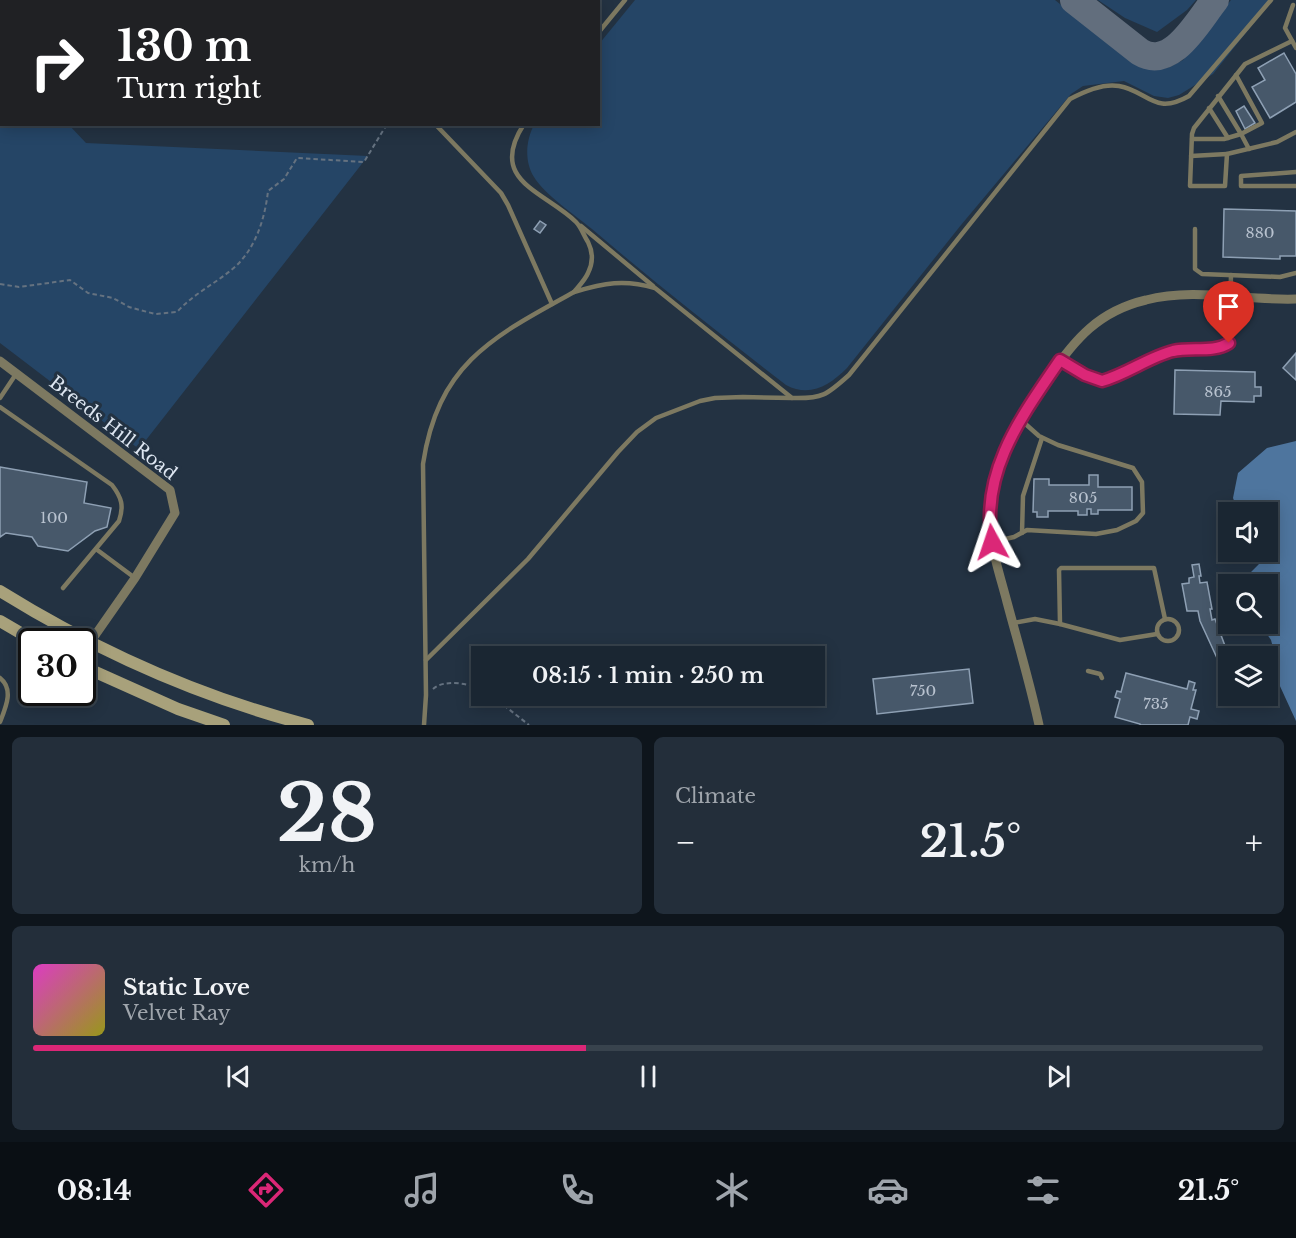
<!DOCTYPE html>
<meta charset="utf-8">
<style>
body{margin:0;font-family:"Libre Baskerville",serif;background:#232e3a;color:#f1f3f6;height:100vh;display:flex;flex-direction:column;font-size:22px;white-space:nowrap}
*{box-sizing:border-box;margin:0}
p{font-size:20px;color:#9fa5ac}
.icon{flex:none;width:33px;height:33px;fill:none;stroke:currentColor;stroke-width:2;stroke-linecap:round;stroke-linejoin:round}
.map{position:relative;height:725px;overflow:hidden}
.details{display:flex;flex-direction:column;gap:12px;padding:12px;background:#0e151c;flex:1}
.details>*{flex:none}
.guide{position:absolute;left:0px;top:0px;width:600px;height:126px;box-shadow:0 3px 15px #0003,0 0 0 2px #38434d;background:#202124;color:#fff;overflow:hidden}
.fabs{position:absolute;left:1218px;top:502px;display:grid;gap:12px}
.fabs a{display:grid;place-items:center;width:60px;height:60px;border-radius:0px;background:#1a2632;box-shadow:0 3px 15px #0003,0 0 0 2px #38434d;font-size:30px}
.speed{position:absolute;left:18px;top:628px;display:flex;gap:12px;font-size:30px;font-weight:700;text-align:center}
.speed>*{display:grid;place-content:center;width:78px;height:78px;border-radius:50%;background:#1a2632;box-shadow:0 3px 15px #0003,0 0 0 2px #38434d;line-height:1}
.speed .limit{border:3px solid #111;border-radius:9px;background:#fff;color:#111}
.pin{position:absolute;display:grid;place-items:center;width:51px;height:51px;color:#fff;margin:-62px -26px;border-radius:50% 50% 50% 0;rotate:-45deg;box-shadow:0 0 6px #0007}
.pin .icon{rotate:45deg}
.me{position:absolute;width:66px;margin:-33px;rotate:355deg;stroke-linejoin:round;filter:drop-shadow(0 0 4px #0008)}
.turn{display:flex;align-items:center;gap:21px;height:126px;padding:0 18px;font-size:27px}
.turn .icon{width:78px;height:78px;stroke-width:2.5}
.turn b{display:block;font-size:42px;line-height:51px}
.big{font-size:45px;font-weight:600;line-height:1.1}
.details .tile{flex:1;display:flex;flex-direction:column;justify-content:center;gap:9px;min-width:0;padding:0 21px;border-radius:9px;background:#232e3a}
.details .dial{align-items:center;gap:0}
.dial b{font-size:78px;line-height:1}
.song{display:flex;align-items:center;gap:18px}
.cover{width:72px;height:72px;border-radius:9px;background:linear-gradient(135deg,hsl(310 70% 55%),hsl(60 70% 35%))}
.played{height:6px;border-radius:3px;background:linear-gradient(90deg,#db2777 45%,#38434d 45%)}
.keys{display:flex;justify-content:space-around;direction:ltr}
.heat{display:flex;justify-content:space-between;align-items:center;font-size:33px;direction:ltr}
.details .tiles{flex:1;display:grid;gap:12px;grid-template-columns:1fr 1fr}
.tile:last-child{grid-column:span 2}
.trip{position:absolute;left:471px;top:646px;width:354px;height:60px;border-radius:0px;background:#1a2632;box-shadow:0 3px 15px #0003,0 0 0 2px #38434d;font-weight:600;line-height:60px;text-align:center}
.tab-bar{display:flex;height:96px;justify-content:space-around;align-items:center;background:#0a0f14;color:#9fa5ac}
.tab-bar .icon{width:42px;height:42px}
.tab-bar .selected{color:#db2777}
.tab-bar b{font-size:27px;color:#f1f3f6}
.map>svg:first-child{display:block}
.green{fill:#254566}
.water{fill:#4e759e}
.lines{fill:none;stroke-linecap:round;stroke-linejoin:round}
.taxiway{stroke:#626e7d;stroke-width:28}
.building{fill:#47586a;stroke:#8ea0b4;stroke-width:1.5}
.path{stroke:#657280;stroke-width:2;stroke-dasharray:4.5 3;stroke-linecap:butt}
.lane{stroke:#7d7961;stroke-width:4.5}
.street{stroke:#7d7961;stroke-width:9}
.secondary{stroke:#a8a17b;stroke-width:12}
.route-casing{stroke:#8e194d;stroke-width:15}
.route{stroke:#db2777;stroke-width:10}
.labels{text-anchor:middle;stroke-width:6;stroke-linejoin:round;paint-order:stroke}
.number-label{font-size:15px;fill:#b8c2cf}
.street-label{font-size:18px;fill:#dde6f1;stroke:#233242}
</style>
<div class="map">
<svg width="1296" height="725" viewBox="0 0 1296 725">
<rect width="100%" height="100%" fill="#233242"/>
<g class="green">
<path d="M635 0H1055L1126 58 1144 68 1155 70 1170 67 1183 60 1231 0H1272L1213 74 1179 95 1168 98 1154 96 1124 81 1083 86 1071 94 961 225 847 368C830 385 810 398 786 385 720 334 655 283 592 229 576 216 544 194 534 177 524 161 526 140 534 125L598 124 599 44Z"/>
<polygon points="1098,0 1196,0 1187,10 1157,32 1125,18"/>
<polygon points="0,49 2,124 69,125 86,143 368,156 139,449 0,343"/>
</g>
<polygon class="water" points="1296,441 1296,721 1279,684 1276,659 1271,640 1260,624 1268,624 1268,585 1245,585 1244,579 1259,564 1256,552 1268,552 1268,513 1239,513 1233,498 1238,473 1267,448"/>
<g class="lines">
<path class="taxiway" d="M1074 0 1140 52C1172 71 1198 21 1215 0"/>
</g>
<g class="building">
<polygon points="1284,53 1296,74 1296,102 1270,118 1252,87 1265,80 1258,68"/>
<polygon points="1244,106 1255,123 1245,129 1236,111"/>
<polygon points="1224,209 1296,211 1296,256 1280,256 1280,259 1223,257"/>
<polygon points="540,221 546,225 540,233 534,229"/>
<polygon points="1296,353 1296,380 1283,368"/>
<polygon points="1175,370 1255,372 1255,387 1261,387 1261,396 1254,396 1254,402 1221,401 1220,415 1174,414"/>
<polygon points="0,467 87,482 84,503 111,508 107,527 95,531 68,551 38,546 32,537 6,533 0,537"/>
<polygon points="1089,475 1098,475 1098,487 1132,487 1132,510 1098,510 1098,514 1091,514 1091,509 1087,509 1087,515 1078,515 1078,511 1048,511 1048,517 1037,517 1037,512 1033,512 1034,479 1049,479 1049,485 1089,485"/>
<polygon points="1199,564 1201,576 1199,576 1200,583 1207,582 1212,609 1210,609 1212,620 1215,619 1228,654 1228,659 1221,662 1219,657 1217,658 1200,621 1198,611 1187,611 1182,584 1189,583 1189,578 1194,577 1192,565"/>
<polygon points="969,669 973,703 877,714 873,679"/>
<polygon points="1126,673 1187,689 1189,681 1195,683 1193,690 1196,690 1191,709 1199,711 1197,719 1190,717 1188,725 1140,725 1140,724 1115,717 1120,699 1115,697 1117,691 1121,692"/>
</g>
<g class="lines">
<g class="path">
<polyline points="433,2 433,0"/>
<path d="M0 284 19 287 70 280 88 293 113 298 129 307 155 314 177 312C194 293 217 283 236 266 256 247 265 218 268 191L284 179 297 158 364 162 387 124"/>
<path d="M433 689C444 679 469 683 482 690"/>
<polyline points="492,696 529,725"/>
</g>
<g class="lane">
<polyline points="262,0 264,2"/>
<polyline points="1293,5 1285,28 1296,48"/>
<polyline points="598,33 625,0"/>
<polyline points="1292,41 1245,64 1194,128 1192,134 1190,186 1225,186 1227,154 1277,142 1296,132"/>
<polyline points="1218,96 1241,134 1262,123 1236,75"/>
<polyline points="1209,108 1228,138"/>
<polyline points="435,124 501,193 508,205 552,304"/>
<path d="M524 124C487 181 544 191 576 222 581 227 584 236 588 242 593 252 593 263 588 273 585 280 579 286 574 292 604 283 624 279 655 288L792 398C822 399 827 395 849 375L1070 99C1083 92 1103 83 1119 86 1148 91 1154 116 1189 96L1271 0"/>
<polyline points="1192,139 1224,139 1241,134 1249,149"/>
<polyline points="1191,156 1227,154"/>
<polyline points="1296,172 1241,176 1241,186 1296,186"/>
<polyline points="581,226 653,286"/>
<polyline points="1195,229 1195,269 1202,274 1280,277 1296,273"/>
<path d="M1061 360 1085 375 1102 381C1127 374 1149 357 1173 351 1191 347 1214 353 1229 343L1231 275"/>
<polyline points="0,398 16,374"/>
<path d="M0 407 112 485C122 498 124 506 119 521L63 588"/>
<polyline points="1022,533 1023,496 1042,438"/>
<polyline points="992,542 1014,537 1027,530 1096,534 1117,530 1136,521 1143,513 1142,482 1133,468 1058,445 1039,436 1021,420"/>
<polyline points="96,549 135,578"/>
<circle cx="1168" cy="630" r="11"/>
<polyline points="1013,623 1035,619 1060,624"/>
<polyline points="1157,634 1120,640 1060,624 1059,570 1061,568 1154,568 1165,619"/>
<polyline points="426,660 528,559 618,452 637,432 656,418 700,401 715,398 743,397 792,398"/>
<polyline points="1088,671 1100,674 1102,678"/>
<path d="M0 678C14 689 6 707 0 722"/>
<path d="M424 725 426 695 423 464C438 364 492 337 574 292"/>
</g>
<g class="street">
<polyline points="0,361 170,490 175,513 135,578 82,654"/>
<path d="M1039 725C1030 683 1018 643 1007 602 998 567 984 531 991 494 998 451 1024 412 1049 377 1075 339 1099 311 1146 300 1194 287 1247 301 1296 299"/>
</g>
<g class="secondary">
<path d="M0 591C95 650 200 697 308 725"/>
<polyline points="0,621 36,642"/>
<polyline points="82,666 178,709 224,725"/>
</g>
</g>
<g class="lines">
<defs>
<path id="route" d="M992 542C980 471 1022 416 1060 360L1085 375 1102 381C1127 374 1149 357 1173 351 1191 347 1214 353 1229 343"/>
</defs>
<use href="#route" class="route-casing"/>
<use href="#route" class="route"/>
</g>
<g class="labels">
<g class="number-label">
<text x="1260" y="238">880</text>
<text x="1218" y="397">865</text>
<text x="1083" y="503">805</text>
<text x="54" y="523">100</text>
<text x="923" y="696">750</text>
<text x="1156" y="709">735</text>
</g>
<g class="street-label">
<text transform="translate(113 428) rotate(38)" y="6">Breeds Hill Road</text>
</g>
</g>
</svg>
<div class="fabs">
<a><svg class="icon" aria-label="sound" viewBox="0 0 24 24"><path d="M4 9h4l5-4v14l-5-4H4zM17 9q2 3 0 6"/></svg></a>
<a><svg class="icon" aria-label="search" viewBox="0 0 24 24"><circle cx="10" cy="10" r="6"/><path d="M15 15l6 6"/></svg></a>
<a><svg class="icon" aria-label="layers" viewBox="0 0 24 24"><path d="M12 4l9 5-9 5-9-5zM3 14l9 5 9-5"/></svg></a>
</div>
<div class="speed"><div class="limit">30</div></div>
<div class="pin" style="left:1229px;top:343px;background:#d93025"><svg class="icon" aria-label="arrive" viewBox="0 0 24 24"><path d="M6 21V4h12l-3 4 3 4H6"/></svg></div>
<svg class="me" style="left:992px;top:542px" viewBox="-20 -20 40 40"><path d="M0-17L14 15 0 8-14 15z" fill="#db2777" stroke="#fff" stroke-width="4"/></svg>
<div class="trip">08:15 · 1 min · 250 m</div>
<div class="guide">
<div class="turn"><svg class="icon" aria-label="right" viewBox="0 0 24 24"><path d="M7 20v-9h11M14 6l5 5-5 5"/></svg><div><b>130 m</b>Turn right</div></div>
</div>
</div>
<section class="details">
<div class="tiles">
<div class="tile dial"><b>28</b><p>km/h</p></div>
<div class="tile"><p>Climate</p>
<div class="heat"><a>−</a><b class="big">21.5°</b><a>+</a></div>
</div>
<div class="tile">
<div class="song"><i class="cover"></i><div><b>Static Love</b><p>Velvet Ray</p></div></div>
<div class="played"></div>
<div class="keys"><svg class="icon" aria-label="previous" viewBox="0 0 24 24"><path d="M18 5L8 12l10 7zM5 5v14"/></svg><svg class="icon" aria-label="pause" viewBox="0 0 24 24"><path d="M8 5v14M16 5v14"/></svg><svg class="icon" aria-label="next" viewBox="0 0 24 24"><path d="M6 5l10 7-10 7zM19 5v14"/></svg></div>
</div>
</div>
</section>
<nav class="tab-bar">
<b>08:14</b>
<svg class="icon selected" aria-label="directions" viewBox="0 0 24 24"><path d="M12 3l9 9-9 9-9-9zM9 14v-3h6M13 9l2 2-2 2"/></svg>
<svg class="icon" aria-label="music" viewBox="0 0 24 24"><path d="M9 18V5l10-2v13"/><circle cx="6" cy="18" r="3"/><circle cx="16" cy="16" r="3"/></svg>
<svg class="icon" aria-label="phone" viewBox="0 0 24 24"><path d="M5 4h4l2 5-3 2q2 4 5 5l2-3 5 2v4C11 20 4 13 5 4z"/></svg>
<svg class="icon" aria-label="climate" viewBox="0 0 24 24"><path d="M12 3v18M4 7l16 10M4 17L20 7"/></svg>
<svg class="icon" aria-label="car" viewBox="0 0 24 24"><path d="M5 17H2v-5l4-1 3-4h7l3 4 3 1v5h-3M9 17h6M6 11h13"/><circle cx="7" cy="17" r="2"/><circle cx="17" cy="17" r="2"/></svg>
<svg class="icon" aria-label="filters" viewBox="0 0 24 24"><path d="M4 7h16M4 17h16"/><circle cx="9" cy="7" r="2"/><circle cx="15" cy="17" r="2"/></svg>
<b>21.5°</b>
</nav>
